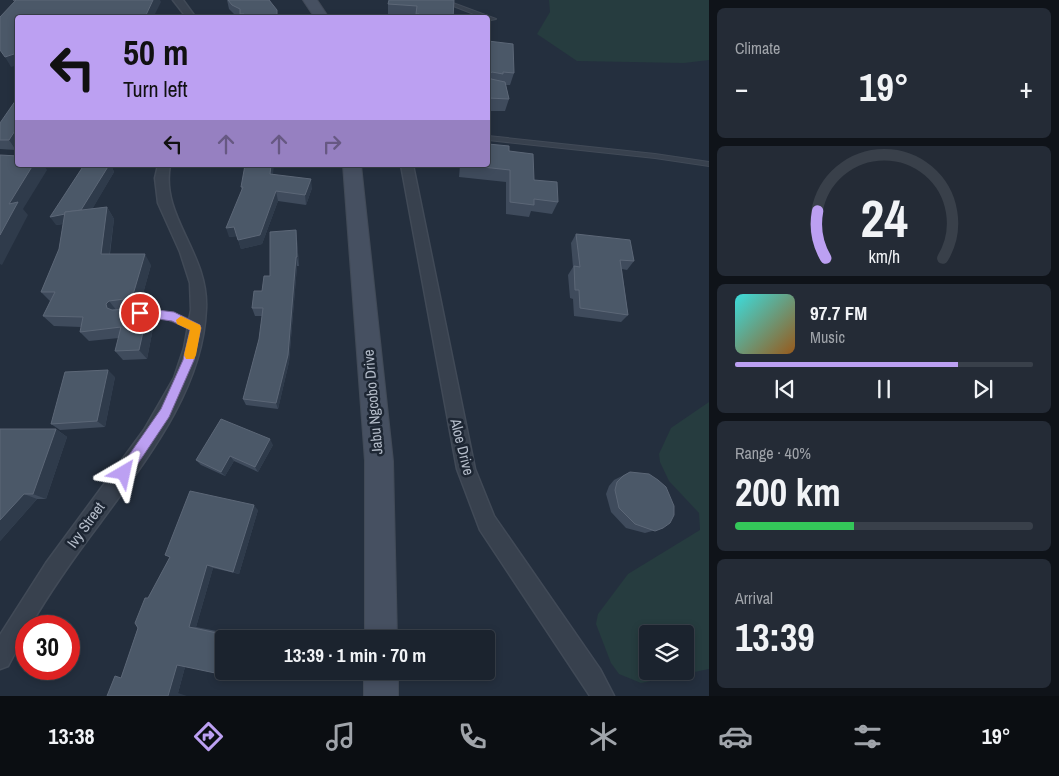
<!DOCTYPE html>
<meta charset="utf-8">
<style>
body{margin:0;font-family:"Archivo Narrow",sans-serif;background:#242b36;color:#f1f3f6;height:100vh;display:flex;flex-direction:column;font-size:19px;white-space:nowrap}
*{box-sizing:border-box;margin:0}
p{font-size:16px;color:#a0a4aa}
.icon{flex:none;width:28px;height:28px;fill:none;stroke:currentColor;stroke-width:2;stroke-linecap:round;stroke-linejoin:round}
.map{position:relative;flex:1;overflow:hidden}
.drawer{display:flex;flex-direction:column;gap:8px;padding:8px;background:#0f1319;width:350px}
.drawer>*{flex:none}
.guide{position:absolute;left:15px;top:15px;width:475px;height:152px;border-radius:5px;box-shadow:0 2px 8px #0003,0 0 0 1px #39404a;background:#bca0f2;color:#111;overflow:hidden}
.buttons{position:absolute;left:639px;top:625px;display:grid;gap:10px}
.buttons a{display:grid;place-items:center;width:55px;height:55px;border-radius:5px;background:#1b232e;box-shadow:0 2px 8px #0003,0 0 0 1px #39404a;font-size:25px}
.speed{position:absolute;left:15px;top:615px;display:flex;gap:10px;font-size:25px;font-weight:700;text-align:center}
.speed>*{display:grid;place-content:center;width:65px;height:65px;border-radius:50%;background:#1b232e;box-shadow:0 2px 8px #0003,0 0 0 1px #39404a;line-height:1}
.speed .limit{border:8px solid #d22;background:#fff;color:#111}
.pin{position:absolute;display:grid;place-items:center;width:42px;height:42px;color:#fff;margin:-21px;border:2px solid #fff;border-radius:50%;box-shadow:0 1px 5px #0007}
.me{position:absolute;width:55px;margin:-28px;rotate:36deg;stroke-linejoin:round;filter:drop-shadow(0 0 4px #0008)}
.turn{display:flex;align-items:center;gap:18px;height:105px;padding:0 25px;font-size:22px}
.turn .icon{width:65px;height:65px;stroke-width:2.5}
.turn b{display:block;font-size:35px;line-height:42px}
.lanes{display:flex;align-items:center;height:48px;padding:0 25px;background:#0003;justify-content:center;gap:25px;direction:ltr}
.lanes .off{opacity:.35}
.big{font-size:38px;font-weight:700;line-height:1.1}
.drawer .tile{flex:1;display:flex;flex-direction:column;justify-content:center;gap:8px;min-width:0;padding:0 18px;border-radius:8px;background:#242b36}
.drawer .dial{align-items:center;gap:0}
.dial svg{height:130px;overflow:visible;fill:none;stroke:#39404a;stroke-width:7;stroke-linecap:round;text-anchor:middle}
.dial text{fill:#f1f3f6;stroke:none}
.song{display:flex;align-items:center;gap:15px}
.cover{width:60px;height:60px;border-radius:8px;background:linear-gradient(135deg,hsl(180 70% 55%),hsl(30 70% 35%))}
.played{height:5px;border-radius:2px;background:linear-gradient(90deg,#bca0f2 75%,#39404a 75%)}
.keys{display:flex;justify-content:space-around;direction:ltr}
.heat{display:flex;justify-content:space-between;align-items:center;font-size:28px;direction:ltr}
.charge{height:8px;border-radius:4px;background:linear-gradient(90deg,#34c759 40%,#39404a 0)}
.trip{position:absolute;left:215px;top:630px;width:280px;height:50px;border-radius:5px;background:#1b232e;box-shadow:0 2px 8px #0003,0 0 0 1px #39404a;font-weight:700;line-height:50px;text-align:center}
.menu{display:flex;height:80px;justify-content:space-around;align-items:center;background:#0b0e12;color:#a0a4aa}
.menu .icon{width:35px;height:35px}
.menu .current{color:#bca0f2}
.menu b{font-size:22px;color:#f1f3f6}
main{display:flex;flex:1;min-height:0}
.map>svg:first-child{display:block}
.green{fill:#263c3f;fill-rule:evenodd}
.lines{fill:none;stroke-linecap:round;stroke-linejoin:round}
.lane-casing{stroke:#414a57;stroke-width:2}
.street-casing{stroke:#414a57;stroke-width:3}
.secondary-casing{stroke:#414a57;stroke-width:2}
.lane{fill:#38414e;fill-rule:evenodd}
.street{fill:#38414e;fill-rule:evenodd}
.secondary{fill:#465061;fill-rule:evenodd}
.wall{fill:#3f4b5c}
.shaded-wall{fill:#2f3b4b}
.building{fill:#4b5868;stroke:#5c6777}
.route{fill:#bca0f2;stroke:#7a689d}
.slow{fill:#f59e0b}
.labels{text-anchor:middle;stroke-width:5;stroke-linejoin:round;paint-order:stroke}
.street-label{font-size:15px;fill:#b4bcc9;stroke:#1d2633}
</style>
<main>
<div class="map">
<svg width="709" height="696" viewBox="0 0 709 696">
<rect width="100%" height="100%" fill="#242f3e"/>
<g class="green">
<polygon points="549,0 709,0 709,60 684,63 577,61 537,34 550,12"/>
<path d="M709 402V669L641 683 619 674 611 663 596 624 598 614 628 574 700 530 699 513 669 481 660 462 659 454 671 428ZM648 634H685V671H648Z"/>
</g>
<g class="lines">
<defs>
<g id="lane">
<polygon points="438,0 445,0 496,19 491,20 488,18 484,18"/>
<polygon points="488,136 655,154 709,162 709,166 655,158 488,140"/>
<path d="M133 310C151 309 189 313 200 328L199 331 196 332C188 329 181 325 174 322 157 315 139 317 122 318L119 317 118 315 119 313Z"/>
</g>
<g id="street">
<polygon points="173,0 183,0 196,18 187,18"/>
<path d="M158 165H170C160 217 209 253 206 309 203 390 146 460 100 523 75 556 51 590 30 626H26V632L8 666 0 669V635L46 563 144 430 174 378 184 348 191 310 190 283 180 252 158 203 155 178Z"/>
<polygon points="401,165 413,165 475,469 494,516 600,669 614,696 590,696 480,530 457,469"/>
</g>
<g id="secondary">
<polygon points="303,0 317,0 329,18 315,18"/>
<polygon points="343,165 361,165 393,461 397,639 365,639 365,461"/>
<rect x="364" y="671" width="34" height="25"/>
</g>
</defs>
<use href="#lane" class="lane-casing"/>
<use href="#street" class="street-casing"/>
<use href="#secondary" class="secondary-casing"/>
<use href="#lane" class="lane"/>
<use href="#street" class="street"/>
<use href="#secondary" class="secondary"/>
</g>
<g class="wall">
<polygon points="227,0 270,0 278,18 239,18 234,14 229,9"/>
<polygon points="454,0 453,18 405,18 388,16 388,4"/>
<polygon points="488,41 514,73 510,85 506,85 509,99 505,111 488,111"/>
<polygon points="0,123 16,150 0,149"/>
<polygon points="509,151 534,180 558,202 552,214 531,211 529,217 506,214 506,182 459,177 460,165 488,165"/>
<polygon points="84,165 111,165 114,172 92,209 107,207 114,219 110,254 151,265 139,308 129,309 132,314 147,314 154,323 147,359 123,360 115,351 119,338 89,341 80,332 81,327 54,326 43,316 50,301 41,292 59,249 63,224 56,225"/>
<polygon points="273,174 312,188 306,205 278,201 262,244 241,249 237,236 229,237 242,191 241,187"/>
<polygon points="296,230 297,239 299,266 297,266 289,362 278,409 246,405 243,399 259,339 262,316 255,316 252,308 262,291"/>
<polygon points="576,234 634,261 627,270 622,269 628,315 621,322 574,316 573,299 570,298 568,275 573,267 571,243"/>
<polygon points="115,377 105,427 60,430 51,424"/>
<polygon points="0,429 56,429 67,437 46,499 37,499 0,541"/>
<polygon points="273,445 258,472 234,461 225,476 201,465 196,460"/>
<polygon points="630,472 663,528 645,533 626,528 611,512 606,494 609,486 614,480"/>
<polygon points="258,510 239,574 213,568 196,627 253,638 224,639 224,671 246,671 245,675 185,667 178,693 122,675 148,598 170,557 165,555"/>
</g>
<g class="shaded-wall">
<polygon points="153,0 160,0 161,2 153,18 146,15"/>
<polygon points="14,54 18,60 18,65 11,67 5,57"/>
<polygon points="18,126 18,147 16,150 9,140"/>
<polygon points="33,165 44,165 47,170 23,209 28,215 2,265 0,264 0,235 9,204"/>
<polygon points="109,165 111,165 114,172 86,220 56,225 50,217"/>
<polygon points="271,165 274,165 272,183 270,174"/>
<polygon points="311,179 312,188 306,205 305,195"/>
<polygon points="276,191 278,201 262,244 241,249 238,240"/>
<polygon points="107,207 114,219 108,264 101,254"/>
<polygon points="234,227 237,236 229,237 226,228"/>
<polygon points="296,230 297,239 299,266 297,257"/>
<polygon points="145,254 151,265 139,308 132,298"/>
<polygon points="296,257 297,266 289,362 278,409 276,403"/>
<polygon points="109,301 117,311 114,314 107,308 106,304"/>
<polygon points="128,309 136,319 127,314"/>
<polygon points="147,314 154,323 147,359 139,350"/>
<polygon points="108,370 115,377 105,427 97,421"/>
<polygon points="56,429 67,437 46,499 33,494"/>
<polygon points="270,439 273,445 258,472 255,467"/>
<polygon points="230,456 234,461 225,476 221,472"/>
<polygon points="24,494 37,499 0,541 0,520"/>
<polygon points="254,505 258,510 239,574 233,572"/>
<polygon points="207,565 213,568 196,627 189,627"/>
<polygon points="186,663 178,693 187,696 168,696 177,665"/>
<polygon points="241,671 246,671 245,675 239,678"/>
</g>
<g class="building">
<polygon points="13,0 153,0 146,15 173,16 172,18 18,18 18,57 16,57 14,54 5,57 0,50 0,17 16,0"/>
<polygon points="228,0 269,0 277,10 277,18 244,18 244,14 240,14 240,9 232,5"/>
<polygon points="389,0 454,0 453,18 418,18 419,14 416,14 417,6 388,4"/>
<polygon points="488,41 513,44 514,73 503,72 503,74 492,72 489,74 491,79 505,82 509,99 488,98"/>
<polygon points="18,97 18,126 9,140 0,140 0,123"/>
<polygon points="488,144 509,146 509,151 533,154 534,180 557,182 558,202 534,199 534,205 510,202 510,170 464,165 488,165"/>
<polygon points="0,155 18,156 18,165 33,165 9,204 18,202 0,235"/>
<polygon points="84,165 109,165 81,210 65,212 65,214 50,217"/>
<polygon points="245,165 271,165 270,174 311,179 305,195 276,191 260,235 238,240 234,227 226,228 243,187 241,187"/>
<polygon points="107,207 101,254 145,254 132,298 109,301 106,304 107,308 112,310 128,309 127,314 147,314 139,350 115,351 121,327 80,332 83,317 43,316 55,292 41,292 59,249 65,212"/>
<polygon points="296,230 297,257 296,257 288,355 276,403 243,399 259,339 263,308 252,308 254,291 262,291 264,276 270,276 270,232"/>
<polygon points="576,234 630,240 634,261 620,260 628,315 580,308 579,290 575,290 574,266 580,267"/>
<polygon points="108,370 97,421 51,424 65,372"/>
<polygon points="221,419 270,439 255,467 230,456 221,472 196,460"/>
<polygon points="0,429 56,429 33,494 24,494 0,520"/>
<polygon points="630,472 649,474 658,480 666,487 674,506 674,515 670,523 663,528 655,531 635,524 619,508 615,490 617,482 623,476"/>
<polygon points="190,491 254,505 233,572 207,565 189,627 245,639 224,639 224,671 241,671 239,678 177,665 168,696 107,696 115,676 121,678 138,628 135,623 145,598 148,598 170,557 165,555"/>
</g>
<polygon class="route" points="140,308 174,312 200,325 201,328 194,360 169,417 129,477 124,479 120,477 118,473 120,468 161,409 183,360 190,330 172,321 137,316 135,313"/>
<polygon class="slow" points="181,316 200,325 201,328 196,355 194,359 186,359 184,355 190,330 177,324 176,320"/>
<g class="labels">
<g class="street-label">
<text transform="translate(373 402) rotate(-95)" y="5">Jabu Ngcobo Drive</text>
<text transform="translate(462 447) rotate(76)" y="5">Aloe Drive</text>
<text transform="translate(86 525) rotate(-54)" y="5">Ivy Street</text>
</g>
</g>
</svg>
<div class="buttons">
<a><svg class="icon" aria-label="layers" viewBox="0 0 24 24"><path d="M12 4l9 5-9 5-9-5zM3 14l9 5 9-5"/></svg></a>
</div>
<div class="speed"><div class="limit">30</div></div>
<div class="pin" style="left:140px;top:313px;background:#d93025"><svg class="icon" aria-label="arrive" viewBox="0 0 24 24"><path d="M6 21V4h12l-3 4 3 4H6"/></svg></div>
<svg class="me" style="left:124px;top:473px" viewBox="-20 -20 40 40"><path d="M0-17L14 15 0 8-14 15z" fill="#bca0f2" stroke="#fff" stroke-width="4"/></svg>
<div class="trip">13:39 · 1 min · 70 m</div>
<div class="guide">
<div class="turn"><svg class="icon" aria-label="left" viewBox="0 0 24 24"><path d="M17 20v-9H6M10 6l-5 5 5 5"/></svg><div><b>50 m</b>Turn left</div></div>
<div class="lanes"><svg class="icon" aria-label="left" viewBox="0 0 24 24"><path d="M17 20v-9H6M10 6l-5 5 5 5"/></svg><svg class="icon off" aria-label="ahead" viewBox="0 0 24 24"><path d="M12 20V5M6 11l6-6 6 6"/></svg><svg class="icon off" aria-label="ahead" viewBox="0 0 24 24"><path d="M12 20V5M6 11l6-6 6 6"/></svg><svg class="icon off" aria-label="right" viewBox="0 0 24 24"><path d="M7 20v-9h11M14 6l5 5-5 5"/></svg></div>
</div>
</div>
<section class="drawer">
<div class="tile"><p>Climate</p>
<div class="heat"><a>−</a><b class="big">19°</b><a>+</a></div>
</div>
<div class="tile dial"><svg viewBox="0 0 100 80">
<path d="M14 69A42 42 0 1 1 86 69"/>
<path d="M14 69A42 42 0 0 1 9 40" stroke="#bca0f2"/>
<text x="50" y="56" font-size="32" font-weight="700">24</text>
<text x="50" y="72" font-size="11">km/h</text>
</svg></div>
<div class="tile">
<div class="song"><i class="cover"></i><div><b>97.7 FM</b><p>Music</p></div></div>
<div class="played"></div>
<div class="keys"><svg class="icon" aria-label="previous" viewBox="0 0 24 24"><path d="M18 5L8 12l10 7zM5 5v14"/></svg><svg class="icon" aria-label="pause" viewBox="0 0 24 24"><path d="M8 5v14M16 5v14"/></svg><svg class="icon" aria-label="next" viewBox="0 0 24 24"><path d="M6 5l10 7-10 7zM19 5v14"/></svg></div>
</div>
<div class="tile"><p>Range · 40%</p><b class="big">200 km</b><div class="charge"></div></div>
<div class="tile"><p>Arrival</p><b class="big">13:39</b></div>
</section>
</main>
<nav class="menu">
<b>13:38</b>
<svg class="icon current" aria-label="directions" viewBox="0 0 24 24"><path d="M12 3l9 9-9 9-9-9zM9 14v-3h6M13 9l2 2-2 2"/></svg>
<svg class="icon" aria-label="music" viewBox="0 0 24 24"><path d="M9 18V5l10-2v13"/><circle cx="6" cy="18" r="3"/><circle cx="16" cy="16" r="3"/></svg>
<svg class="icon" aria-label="phone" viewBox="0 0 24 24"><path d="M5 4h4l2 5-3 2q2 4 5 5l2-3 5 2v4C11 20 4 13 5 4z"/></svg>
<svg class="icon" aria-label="climate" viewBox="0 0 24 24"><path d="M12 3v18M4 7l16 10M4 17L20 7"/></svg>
<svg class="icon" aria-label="car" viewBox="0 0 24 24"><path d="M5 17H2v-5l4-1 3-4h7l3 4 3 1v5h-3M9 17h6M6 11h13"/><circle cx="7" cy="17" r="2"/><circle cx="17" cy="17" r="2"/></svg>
<svg class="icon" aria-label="filters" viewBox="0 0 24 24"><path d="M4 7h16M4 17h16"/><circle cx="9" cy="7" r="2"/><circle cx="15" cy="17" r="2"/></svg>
<b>19°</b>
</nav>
